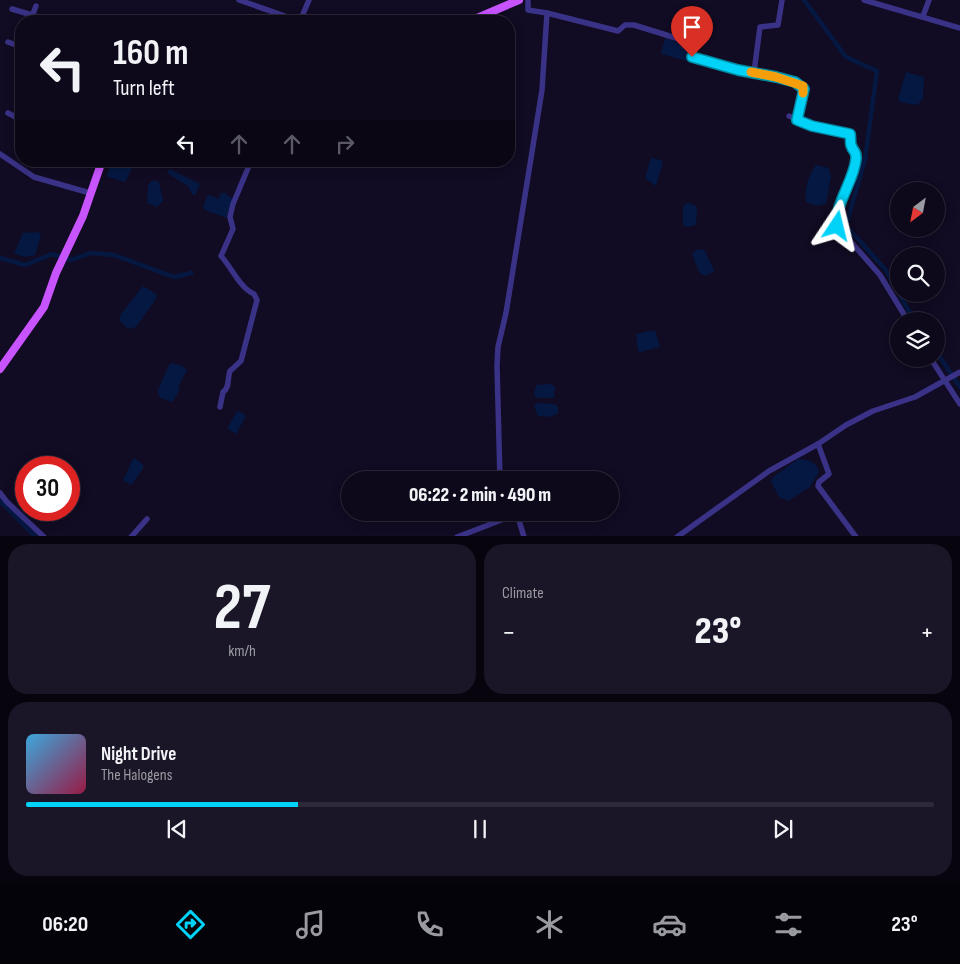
<!DOCTYPE html>
<meta charset="utf-8">
<style>
body{margin:0;font-family:"Sofia Sans Condensed",sans-serif;background:#1b1627;color:#f1f3f6;height:100vh;display:flex;flex-direction:column;font-size:19px;white-space:nowrap}
*{box-sizing:border-box;margin:0}
p{font-size:16px;color:#9a9aa2}
.icon{flex:none;width:28px;height:28px;fill:none;stroke:currentColor;stroke-width:2;stroke-linecap:round;stroke-linejoin:round}
.map{position:relative;height:536px;overflow:hidden}
.details{display:flex;flex-direction:column;gap:8px;padding:8px;background:#07040e;flex:1}
.details>*{flex:none}
.guide{position:absolute;left:15px;top:15px;width:500px;height:152px;border-radius:20px;box-shadow:0 2px 12px #0003,0 0 0 1px #2d2939;background:#0d081a;color:#f1f3f6;overflow:hidden}
.needle{width:32px;rotate:212deg}
.controls{position:absolute;left:890px;top:182px;display:grid;gap:10px}
.controls a{display:grid;place-items:center;width:55px;height:55px;border-radius:50%;background:#0d081a;box-shadow:0 2px 12px #0003,0 0 0 1px #2d2939;font-size:25px}
.speed{position:absolute;left:15px;top:456px;display:flex;gap:10px;font-size:25px;font-weight:700;text-align:center}
.speed>*{display:grid;place-content:center;width:65px;height:65px;border-radius:50%;background:#0d081a;box-shadow:0 2px 12px #0003,0 0 0 1px #2d2939;line-height:1}
.speed .limit{border:8px solid #d22;background:#fff;color:#111}
.pin{position:absolute;display:grid;place-items:center;width:42px;height:42px;color:#fff;margin:-51px -21px;border-radius:50% 50% 50% 0;rotate:-45deg;box-shadow:0 0 5px #0007}
.pin .icon{rotate:45deg}
.me{position:absolute;width:55px;margin:-28px;rotate:10deg;stroke-linejoin:round;filter:drop-shadow(0 0 4px #0008)}
.turn{display:flex;align-items:center;gap:18px;height:105px;padding:0 15px;font-size:22px}
.turn .icon{width:65px;height:65px;stroke-width:2.5}
.turn b{display:block;font-size:35px;line-height:42px}
.lanes{display:flex;align-items:center;height:48px;padding:0 15px;background:#0003;justify-content:center;gap:25px;direction:ltr}
.lanes .off{opacity:.35}
.big{font-size:38px;font-weight:800;line-height:1.1}
.details .widget{flex:1;display:flex;flex-direction:column;justify-content:center;gap:8px;min-width:0;padding:0 18px;border-radius:20px;background:#1b1627}
.details .dial{align-items:center;gap:0}
.dial b{font-size:65px;line-height:1}
.song{display:flex;align-items:center;gap:15px}
.cover{width:60px;height:60px;border-radius:8px;background:linear-gradient(135deg,hsl(200 70% 55%),hsl(340 70% 35%))}
.played{height:5px;border-radius:2px;background:linear-gradient(90deg,#00d2f8 30%,#2d2939 30%)}
.keys{display:flex;justify-content:space-around;direction:ltr}
.heat{display:flex;justify-content:space-between;align-items:center;font-size:28px;direction:ltr}
.details .tiles{flex:1;display:grid;gap:8px;grid-template-columns:1fr 1fr}
.widget:last-child{grid-column:span 2}
.trip{position:absolute;left:341px;top:471px;width:278px;height:50px;border-radius:25px;background:#0d081a;box-shadow:0 2px 12px #0003,0 0 0 1px #2d2939;font-weight:800;line-height:50px;text-align:center}
.tab-bar{display:flex;height:80px;justify-content:space-around;align-items:center;background:#05030a;color:#9a9aa2}
.tab-bar .icon{width:35px;height:35px}
.tab-bar .current{color:#00d2f8}
.tab-bar b{font-size:22px;color:#f1f3f6}
.map>svg:first-child{display:block}
.water{fill:#051842}
.lines{fill:none;stroke-linecap:round;stroke-linejoin:round}
.canal{stroke:#051842;stroke-width:4.5}
.minor{stroke:#3a3286;stroke-width:5.5}
.major{stroke:#c854ff;stroke-width:8}
.route-casing{stroke:#0088a1;stroke-width:12}
.route{stroke:#00d2f8;stroke-width:9}
.slow{stroke:#f59e0b;stroke-width:9}
</style>
<div class="map">
<svg width="960" height="537" viewBox="0 0 960 537">
<rect width="100%" height="100%" fill="#110b23"/>
<g class="water">
<polygon points="665,38 689,46 689,58 687,61 661,54"/>
<polygon points="906,72 924,77 923,99 917,105 900,102 898,99"/>
<polygon points="651,158 661,160 663,162 656,186 645,178"/>
<polygon points="112,164 127,164 132,168 125,182 108,177 107,174"/>
<path d="M816 165 829 168 831 177 826 204 816 206 806 202C804 190 808 175 816 165Z"/>
<polygon points="170,169 200,184 195,196 192,194 188,186 167,173"/>
<polygon points="153,180 159,182 163,201 157,207 147,203 148,185"/>
<polygon points="221,193 225,193 233,199 227,218 207,211 203,208 207,196 210,195 218,199"/>
<polygon points="688,203 694,205 697,208 696,225 687,227 683,225 683,206"/>
<polygon points="38,232 41,235 35,255 26,257 14,254 23,233"/>
<polygon points="704,249 714,270 713,272 704,276 699,272 692,254 696,250"/>
<polygon points="143,286 156,294 156,299 136,327 128,329 119,320 121,314"/>
<polygon points="655,330 660,347 640,352 638,351 636,334"/>
<polygon points="170,363 181,365 187,370 178,387 180,390 172,402 161,398 157,392"/>
<polygon points="551,384 555,387 554,398 537,398 534,395 536,385"/>
<polygon points="538,403 555,404 558,407 558,414 548,417 538,416 534,406"/>
<polygon points="237,411 241,412 246,416 236,434 227,429"/>
<polygon points="135,458 143,465 143,469 131,485 123,480 133,459"/>
<path d="M798 459C807 459 817 462 819 472L810 487 788 501 779 497 771 481 773 477Z"/>
</g>
<g class="lines">
<g class="canal">
<polyline points="804,0 846,57 877,71 865,159 846,226 885,269 899,293"/>
<polyline points="0,258 25,265 52,254 71,260 91,253 114,255 174,277 191,273"/>
<polyline points="899,294 915,321"/>
<polyline points="936,351 960,387"/>
<polyline points="0,501 36,537"/>
</g>
<g class="minor">
<polyline points="239,0 299,21"/>
<polyline points="528,0 528,10 547,13 618,31 625,25 634,25 692,43 692,57 694,59 795,82 803,86 804,89 797,121"/>
<polyline points="864,0 960,28"/>
<polyline points="12,9 32,15"/>
<polyline points="923,16 929,0"/>
<polyline points="30,21 36,6"/>
<polyline points="300,21 309,0"/>
<polyline points="8,42 21,47"/>
<polyline points="754,72 760,27 778,25 782,0"/>
<polyline points="8,113 21,120"/>
<path d="M789 116 812 126 850 134C850 137 850 142 851 145 853 152 857 151 856 159 854 182 834 204 837 226L880 275 908 321"/>
<polyline points="0,154 34,177 90,193"/>
<polyline points="931,359 960,404"/>
<path d="M220 407 223 392C230 388 227 379 230 371L241 361 257 300 254 294C240 288 232 268 221 256L233 229 230 217 233 204 251 161"/>
<polyline points="500,480 497,365 498,347 506,313 542,90 547,13"/>
<polyline points="0,493 7,502 44,537"/>
<polyline points="504,519 518,517 524,537"/>
<polyline points="131,537 147,519"/>
<polyline points="457,537 504,519 503,512"/>
<polyline points="677,537 769,471 818,444"/>
<polyline points="856,537 818,486 819,482 829,474 818,444 846,425 873,411 915,397 960,372"/>
</g>
<g class="major">
<polyline points="470,21 519,0"/>
<polyline points="0,369 44,307 56,273 83,216 102,161"/>
</g>
</g>
<g class="lines">
<defs>
<path id="route" d="M692 57 738 70 776 77 795 82 804 89 797 120 812 126 850 134C851 137 850 142 851 145 853 152 857 151 856 159 854 181 834 205 837 226"/>
</defs>
<use href="#route" class="route-casing"/>
<use href="#route" class="route"/>
<polyline class="slow" points="751,72 776,77 803,86 803,93"/>
</g>
</svg>
<div class="controls">
<a><svg class="needle" viewBox="-14 -14 28 28"><path d="M0-13l5 13h-10z" fill="#e53935"/><path d="M0 13l5-13h-10z" fill="#9a9aa2"/></svg></a>
<a><svg class="icon" aria-label="search" viewBox="0 0 24 24"><circle cx="10" cy="10" r="6"/><path d="M15 15l6 6"/></svg></a>
<a><svg class="icon" aria-label="layers" viewBox="0 0 24 24"><path d="M12 4l9 5-9 5-9-5zM3 14l9 5 9-5"/></svg></a>
</div>
<div class="speed"><div class="limit">30</div></div>
<div class="pin" style="left:692px;top:57px;background:#d93025"><svg class="icon" aria-label="arrive" viewBox="0 0 24 24"><path d="M6 21V4h12l-3 4 3 4H6"/></svg></div>
<svg class="me" style="left:837px;top:226px" viewBox="-20 -20 40 40"><path d="M0-17L14 15 0 8-14 15z" fill="#00d2f8" stroke="#fff" stroke-width="4"/></svg>
<div class="trip">06:22 · 2 min · 490 m</div>
<div class="guide">
<div class="turn"><svg class="icon" aria-label="left" viewBox="0 0 24 24"><path d="M17 20v-9H6M10 6l-5 5 5 5"/></svg><div><b>160 m</b>Turn left</div></div>
<div class="lanes"><svg class="icon" aria-label="left" viewBox="0 0 24 24"><path d="M17 20v-9H6M10 6l-5 5 5 5"/></svg><svg class="icon off" aria-label="ahead" viewBox="0 0 24 24"><path d="M12 20V5M6 11l6-6 6 6"/></svg><svg class="icon off" aria-label="ahead" viewBox="0 0 24 24"><path d="M12 20V5M6 11l6-6 6 6"/></svg><svg class="icon off" aria-label="right" viewBox="0 0 24 24"><path d="M7 20v-9h11M14 6l5 5-5 5"/></svg></div>
</div>
</div>
<section class="details">
<div class="tiles">
<div class="widget dial"><b>27</b><p>km/h</p></div>
<div class="widget"><p>Climate</p>
<div class="heat"><a>−</a><b class="big">23°</b><a>+</a></div>
</div>
<div class="widget">
<div class="song"><i class="cover"></i><div><b>Night Drive</b><p>The Halogens</p></div></div>
<div class="played"></div>
<div class="keys"><svg class="icon" aria-label="previous" viewBox="0 0 24 24"><path d="M18 5L8 12l10 7zM5 5v14"/></svg><svg class="icon" aria-label="pause" viewBox="0 0 24 24"><path d="M8 5v14M16 5v14"/></svg><svg class="icon" aria-label="next" viewBox="0 0 24 24"><path d="M6 5l10 7-10 7zM19 5v14"/></svg></div>
</div>
</div>
</section>
<nav class="tab-bar">
<b>06:20</b>
<svg class="icon current" aria-label="directions" viewBox="0 0 24 24"><path d="M12 3l9 9-9 9-9-9zM9 14v-3h6M13 9l2 2-2 2"/></svg>
<svg class="icon" aria-label="music" viewBox="0 0 24 24"><path d="M9 18V5l10-2v13"/><circle cx="6" cy="18" r="3"/><circle cx="16" cy="16" r="3"/></svg>
<svg class="icon" aria-label="phone" viewBox="0 0 24 24"><path d="M5 4h4l2 5-3 2q2 4 5 5l2-3 5 2v4C11 20 4 13 5 4z"/></svg>
<svg class="icon" aria-label="climate" viewBox="0 0 24 24"><path d="M12 3v18M4 7l16 10M4 17L20 7"/></svg>
<svg class="icon" aria-label="car" viewBox="0 0 24 24"><path d="M5 17H2v-5l4-1 3-4h7l3 4 3 1v5h-3M9 17h6M6 11h13"/><circle cx="7" cy="17" r="2"/><circle cx="17" cy="17" r="2"/></svg>
<svg class="icon" aria-label="filters" viewBox="0 0 24 24"><path d="M4 7h16M4 17h16"/><circle cx="9" cy="7" r="2"/><circle cx="15" cy="17" r="2"/></svg>
<b>23°</b>
</nav>
